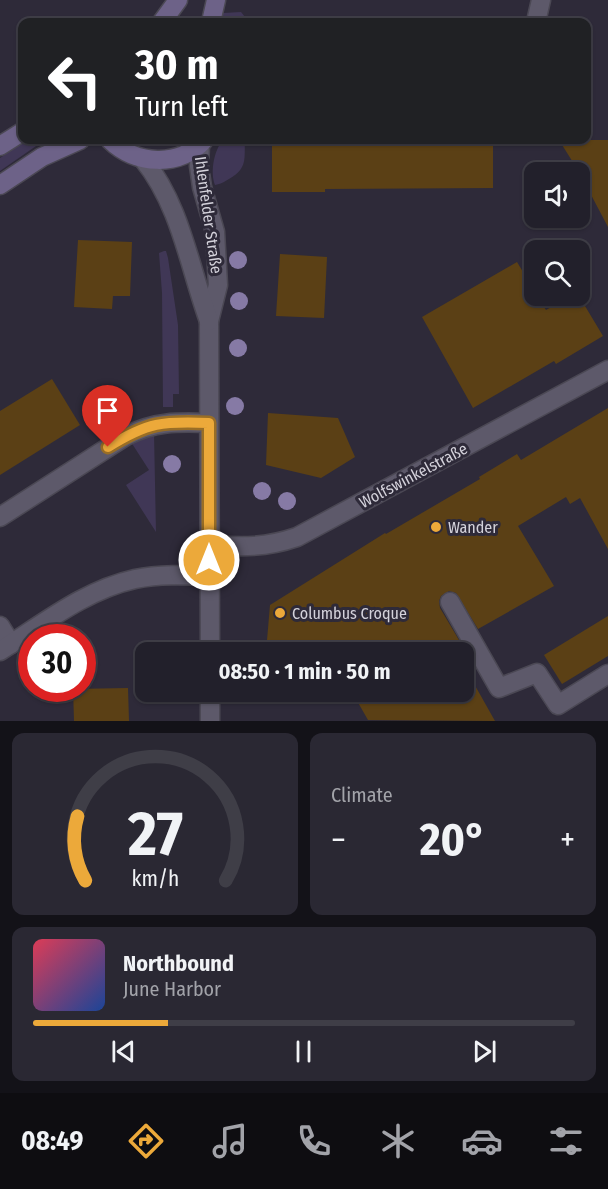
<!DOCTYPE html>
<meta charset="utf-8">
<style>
body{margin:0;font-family:"Fira Sans Condensed",sans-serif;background:#2a2833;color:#f1f3f6;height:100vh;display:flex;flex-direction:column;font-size:22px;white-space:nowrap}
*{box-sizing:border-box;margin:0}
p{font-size:20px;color:#a2a3a9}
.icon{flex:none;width:33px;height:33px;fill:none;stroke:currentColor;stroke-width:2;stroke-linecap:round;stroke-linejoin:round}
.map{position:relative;height:721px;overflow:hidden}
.sheet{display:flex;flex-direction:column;gap:12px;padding:12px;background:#131218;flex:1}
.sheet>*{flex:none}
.hud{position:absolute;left:18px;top:18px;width:573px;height:126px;border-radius:12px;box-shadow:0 2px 4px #0004,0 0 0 2px #3f3e47;background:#202124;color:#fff;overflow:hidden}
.fabs{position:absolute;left:524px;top:162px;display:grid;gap:12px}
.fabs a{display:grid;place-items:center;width:66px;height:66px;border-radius:12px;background:#22202b;box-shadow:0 2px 4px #0004,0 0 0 2px #3f3e47;font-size:30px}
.speed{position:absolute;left:18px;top:624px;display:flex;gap:12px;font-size:30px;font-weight:700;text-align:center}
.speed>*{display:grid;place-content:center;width:78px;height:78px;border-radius:50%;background:#22202b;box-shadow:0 2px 4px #0004,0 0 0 2px #3f3e47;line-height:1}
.speed .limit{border:9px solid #d22;background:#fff;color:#111}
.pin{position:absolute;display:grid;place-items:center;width:51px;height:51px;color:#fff;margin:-62px -26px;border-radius:50% 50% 50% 0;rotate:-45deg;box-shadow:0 0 6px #0007}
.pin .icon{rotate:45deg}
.me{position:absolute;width:66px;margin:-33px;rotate:0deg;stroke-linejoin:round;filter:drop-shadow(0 0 4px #0008)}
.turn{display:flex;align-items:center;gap:21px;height:126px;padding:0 18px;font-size:27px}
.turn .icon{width:78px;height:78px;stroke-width:2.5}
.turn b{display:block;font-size:42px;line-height:51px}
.big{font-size:45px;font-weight:700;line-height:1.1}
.sheet .card{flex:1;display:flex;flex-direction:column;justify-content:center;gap:9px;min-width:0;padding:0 21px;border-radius:12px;background:#2a2833}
.sheet .dial{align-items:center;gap:0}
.dial svg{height:156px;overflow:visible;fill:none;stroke:#3f3e47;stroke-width:7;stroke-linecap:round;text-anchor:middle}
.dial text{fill:#f1f3f6;stroke:none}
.song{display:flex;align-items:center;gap:18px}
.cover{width:72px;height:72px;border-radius:9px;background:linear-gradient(135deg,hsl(350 70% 55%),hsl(220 70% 35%))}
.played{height:6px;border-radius:3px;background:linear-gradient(90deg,#eca93a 25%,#3f3e47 25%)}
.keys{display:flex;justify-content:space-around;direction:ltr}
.heat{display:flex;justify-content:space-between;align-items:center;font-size:33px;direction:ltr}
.sheet .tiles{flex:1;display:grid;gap:12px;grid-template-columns:1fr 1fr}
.card:last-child{grid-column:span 2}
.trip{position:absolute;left:135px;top:642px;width:339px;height:60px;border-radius:12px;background:#22202b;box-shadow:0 2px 4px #0004,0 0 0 2px #3f3e47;font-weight:700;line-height:60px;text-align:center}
.tab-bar{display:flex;height:96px;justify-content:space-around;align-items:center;background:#0e0d11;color:#a2a3a9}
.tab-bar .icon{width:42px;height:42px}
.tab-bar .selected{color:#eca93a}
.tab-bar b{font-size:27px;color:#f1f3f6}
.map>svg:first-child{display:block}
.green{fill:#403756}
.building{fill:#5b4015}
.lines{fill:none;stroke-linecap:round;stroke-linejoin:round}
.lane-casing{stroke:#4b4854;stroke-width:21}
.street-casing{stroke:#4b4854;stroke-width:21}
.secondary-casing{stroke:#4b4854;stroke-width:21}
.lane{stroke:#5d596a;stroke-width:18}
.street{stroke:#5d596a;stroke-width:18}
.secondary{stroke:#6d6288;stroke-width:18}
.tree{fill:#867aa5}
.route-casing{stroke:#996e26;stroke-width:15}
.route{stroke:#eca93a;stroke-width:10}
.poi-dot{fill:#eca93a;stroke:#2e2a39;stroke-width:2}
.labels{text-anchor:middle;stroke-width:6;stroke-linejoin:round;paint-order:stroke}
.street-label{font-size:16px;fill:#d4d2db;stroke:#2e2a39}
.poi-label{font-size:16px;fill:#d4d2db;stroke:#2e2a39;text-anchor:start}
</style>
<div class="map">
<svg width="608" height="721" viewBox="0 0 608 721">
<rect width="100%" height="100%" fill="#2e2a39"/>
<g class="green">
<polygon points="241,12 245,17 245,22 220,22 223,13"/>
<polygon points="27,140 32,140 36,146 0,171 0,158"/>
<path d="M223 140H245C244 159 248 168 229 179 224 182 221 184 215 185 210 172 214 150 223 140Z"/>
<polygon points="164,251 166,251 168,258 178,325 179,394 173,394 173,407 163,407 162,293 159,253"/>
<polygon points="154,433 156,532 126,485 149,470 131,442"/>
</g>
<g class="building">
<polygon points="272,140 493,140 493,188 325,189 325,192 272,192"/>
<polygon points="559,140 608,140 608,227 579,172"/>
<polygon points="78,240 132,242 130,296 113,296 112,309 74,307"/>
<polygon points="280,254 327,257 324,318 276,316"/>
<polygon points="517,262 534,290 534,296 537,296 546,310 570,296 579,296 603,336 556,364 554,361 473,408 422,317"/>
<polygon points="52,379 80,425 0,475 0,411"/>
<polygon points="608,408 608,549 580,498 570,504 566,497 518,526 554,586 478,629 456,593 449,591 441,596 439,601 440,608 459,640 451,645 456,652 266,652 270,605 385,533 386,534 480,479 479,477 517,454 521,460"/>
<polygon points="268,413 338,418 355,457 321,478 266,465"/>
<polygon points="608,616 608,656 562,684 544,655"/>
<polygon points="464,666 495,721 368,720 352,692 464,692"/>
<polygon points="128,688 129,721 74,721 73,689"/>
</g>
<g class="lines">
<defs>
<g id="lane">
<polyline points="536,22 541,0"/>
<path d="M0 517 126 436C155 421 178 422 209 423"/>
<polyline points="450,602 499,688 537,673 558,705 608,674"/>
<polyline points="0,626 11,644"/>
</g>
<g id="street">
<polyline points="200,144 199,166 202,187 215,232 218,285 209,321 210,652"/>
<path d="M143 159C181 206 189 266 209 321"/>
<path d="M209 545C242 547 265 548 297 537L608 370"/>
<path d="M0 651C43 624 85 590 135 579 159 574 185 575 209 576"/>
<polyline points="210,692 210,721"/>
</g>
<g id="secondary">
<polyline points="162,22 178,0"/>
<polyline points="211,22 216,0"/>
<path d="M110 140C136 165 179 168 204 140"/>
<polyline points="0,146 22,132"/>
<polyline points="0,185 42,157 80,140"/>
</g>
</defs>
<use href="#lane" class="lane-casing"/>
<use href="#street" class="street-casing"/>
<use href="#secondary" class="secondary-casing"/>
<use href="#lane" class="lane"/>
<use href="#street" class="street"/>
<use href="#secondary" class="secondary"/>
</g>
<g class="tree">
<circle cx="238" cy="260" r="9"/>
<circle cx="239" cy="301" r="9"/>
<circle cx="238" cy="348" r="9"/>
<circle cx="235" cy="406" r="9"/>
<circle cx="172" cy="464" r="9"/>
<circle cx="262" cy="491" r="9"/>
<circle cx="287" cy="501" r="9"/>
</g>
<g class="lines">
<defs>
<path id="route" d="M108 447C148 422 163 421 209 423V560"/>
</defs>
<use href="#route" class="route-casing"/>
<use href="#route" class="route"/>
</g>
<g class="poi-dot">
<circle cx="436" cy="527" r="6"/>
<circle cx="280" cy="613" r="6"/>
</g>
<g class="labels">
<g class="street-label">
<text transform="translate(209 215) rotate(82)" y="6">Ihlenfelder Straße</text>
<text transform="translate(413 475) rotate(-28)" y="6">Wolfswinkelstraße</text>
</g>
<g class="poi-label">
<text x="448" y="533">Wander</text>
<text x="292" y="619">Columbus Croque</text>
</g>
</g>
</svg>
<div class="fabs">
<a><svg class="icon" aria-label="sound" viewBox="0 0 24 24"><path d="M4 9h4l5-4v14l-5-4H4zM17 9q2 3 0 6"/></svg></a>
<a><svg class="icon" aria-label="search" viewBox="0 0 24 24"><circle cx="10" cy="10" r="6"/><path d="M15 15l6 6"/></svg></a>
</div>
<div class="speed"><div class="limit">30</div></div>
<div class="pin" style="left:108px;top:447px;background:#d93025"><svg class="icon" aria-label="arrive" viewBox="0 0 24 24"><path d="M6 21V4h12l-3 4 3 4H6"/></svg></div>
<svg class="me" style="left:209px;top:560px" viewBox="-20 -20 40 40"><circle r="17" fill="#eca93a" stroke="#fff" stroke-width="3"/><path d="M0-11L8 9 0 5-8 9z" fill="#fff"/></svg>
<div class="trip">08:50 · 1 min · 50 m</div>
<div class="hud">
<div class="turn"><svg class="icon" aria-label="left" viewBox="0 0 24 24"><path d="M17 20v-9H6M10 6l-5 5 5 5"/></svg><div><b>30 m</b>Turn left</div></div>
</div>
</div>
<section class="sheet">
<div class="tiles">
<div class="card dial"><svg viewBox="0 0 100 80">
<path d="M14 69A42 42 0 1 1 86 69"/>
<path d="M14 69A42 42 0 0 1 10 36" stroke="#eca93a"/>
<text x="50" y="56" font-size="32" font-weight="700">27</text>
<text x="50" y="72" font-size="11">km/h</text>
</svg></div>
<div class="card"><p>Climate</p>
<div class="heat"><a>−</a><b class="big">20°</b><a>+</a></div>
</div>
<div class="card">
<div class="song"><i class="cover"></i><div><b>Northbound</b><p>June Harbor</p></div></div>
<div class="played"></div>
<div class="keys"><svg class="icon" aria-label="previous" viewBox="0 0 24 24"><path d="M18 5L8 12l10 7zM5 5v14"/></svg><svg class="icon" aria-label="pause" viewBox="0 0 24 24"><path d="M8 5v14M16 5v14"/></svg><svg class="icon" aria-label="next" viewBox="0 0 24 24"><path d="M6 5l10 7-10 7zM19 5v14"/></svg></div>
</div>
</div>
</section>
<nav class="tab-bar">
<b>08:49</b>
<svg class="icon selected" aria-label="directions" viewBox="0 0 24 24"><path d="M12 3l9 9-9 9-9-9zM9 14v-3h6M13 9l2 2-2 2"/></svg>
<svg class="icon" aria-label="music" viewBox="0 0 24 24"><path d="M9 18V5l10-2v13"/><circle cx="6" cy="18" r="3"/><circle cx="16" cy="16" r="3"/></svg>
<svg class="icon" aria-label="phone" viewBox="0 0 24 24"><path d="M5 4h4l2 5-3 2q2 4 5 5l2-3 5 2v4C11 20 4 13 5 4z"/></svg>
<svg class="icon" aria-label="climate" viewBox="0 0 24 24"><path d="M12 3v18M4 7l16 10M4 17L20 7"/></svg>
<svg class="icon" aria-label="car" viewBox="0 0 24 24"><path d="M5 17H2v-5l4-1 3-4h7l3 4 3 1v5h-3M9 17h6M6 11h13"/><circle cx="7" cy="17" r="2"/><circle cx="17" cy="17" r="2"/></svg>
<svg class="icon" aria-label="filters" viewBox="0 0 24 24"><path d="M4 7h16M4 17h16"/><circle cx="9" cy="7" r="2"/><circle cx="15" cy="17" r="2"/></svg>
</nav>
